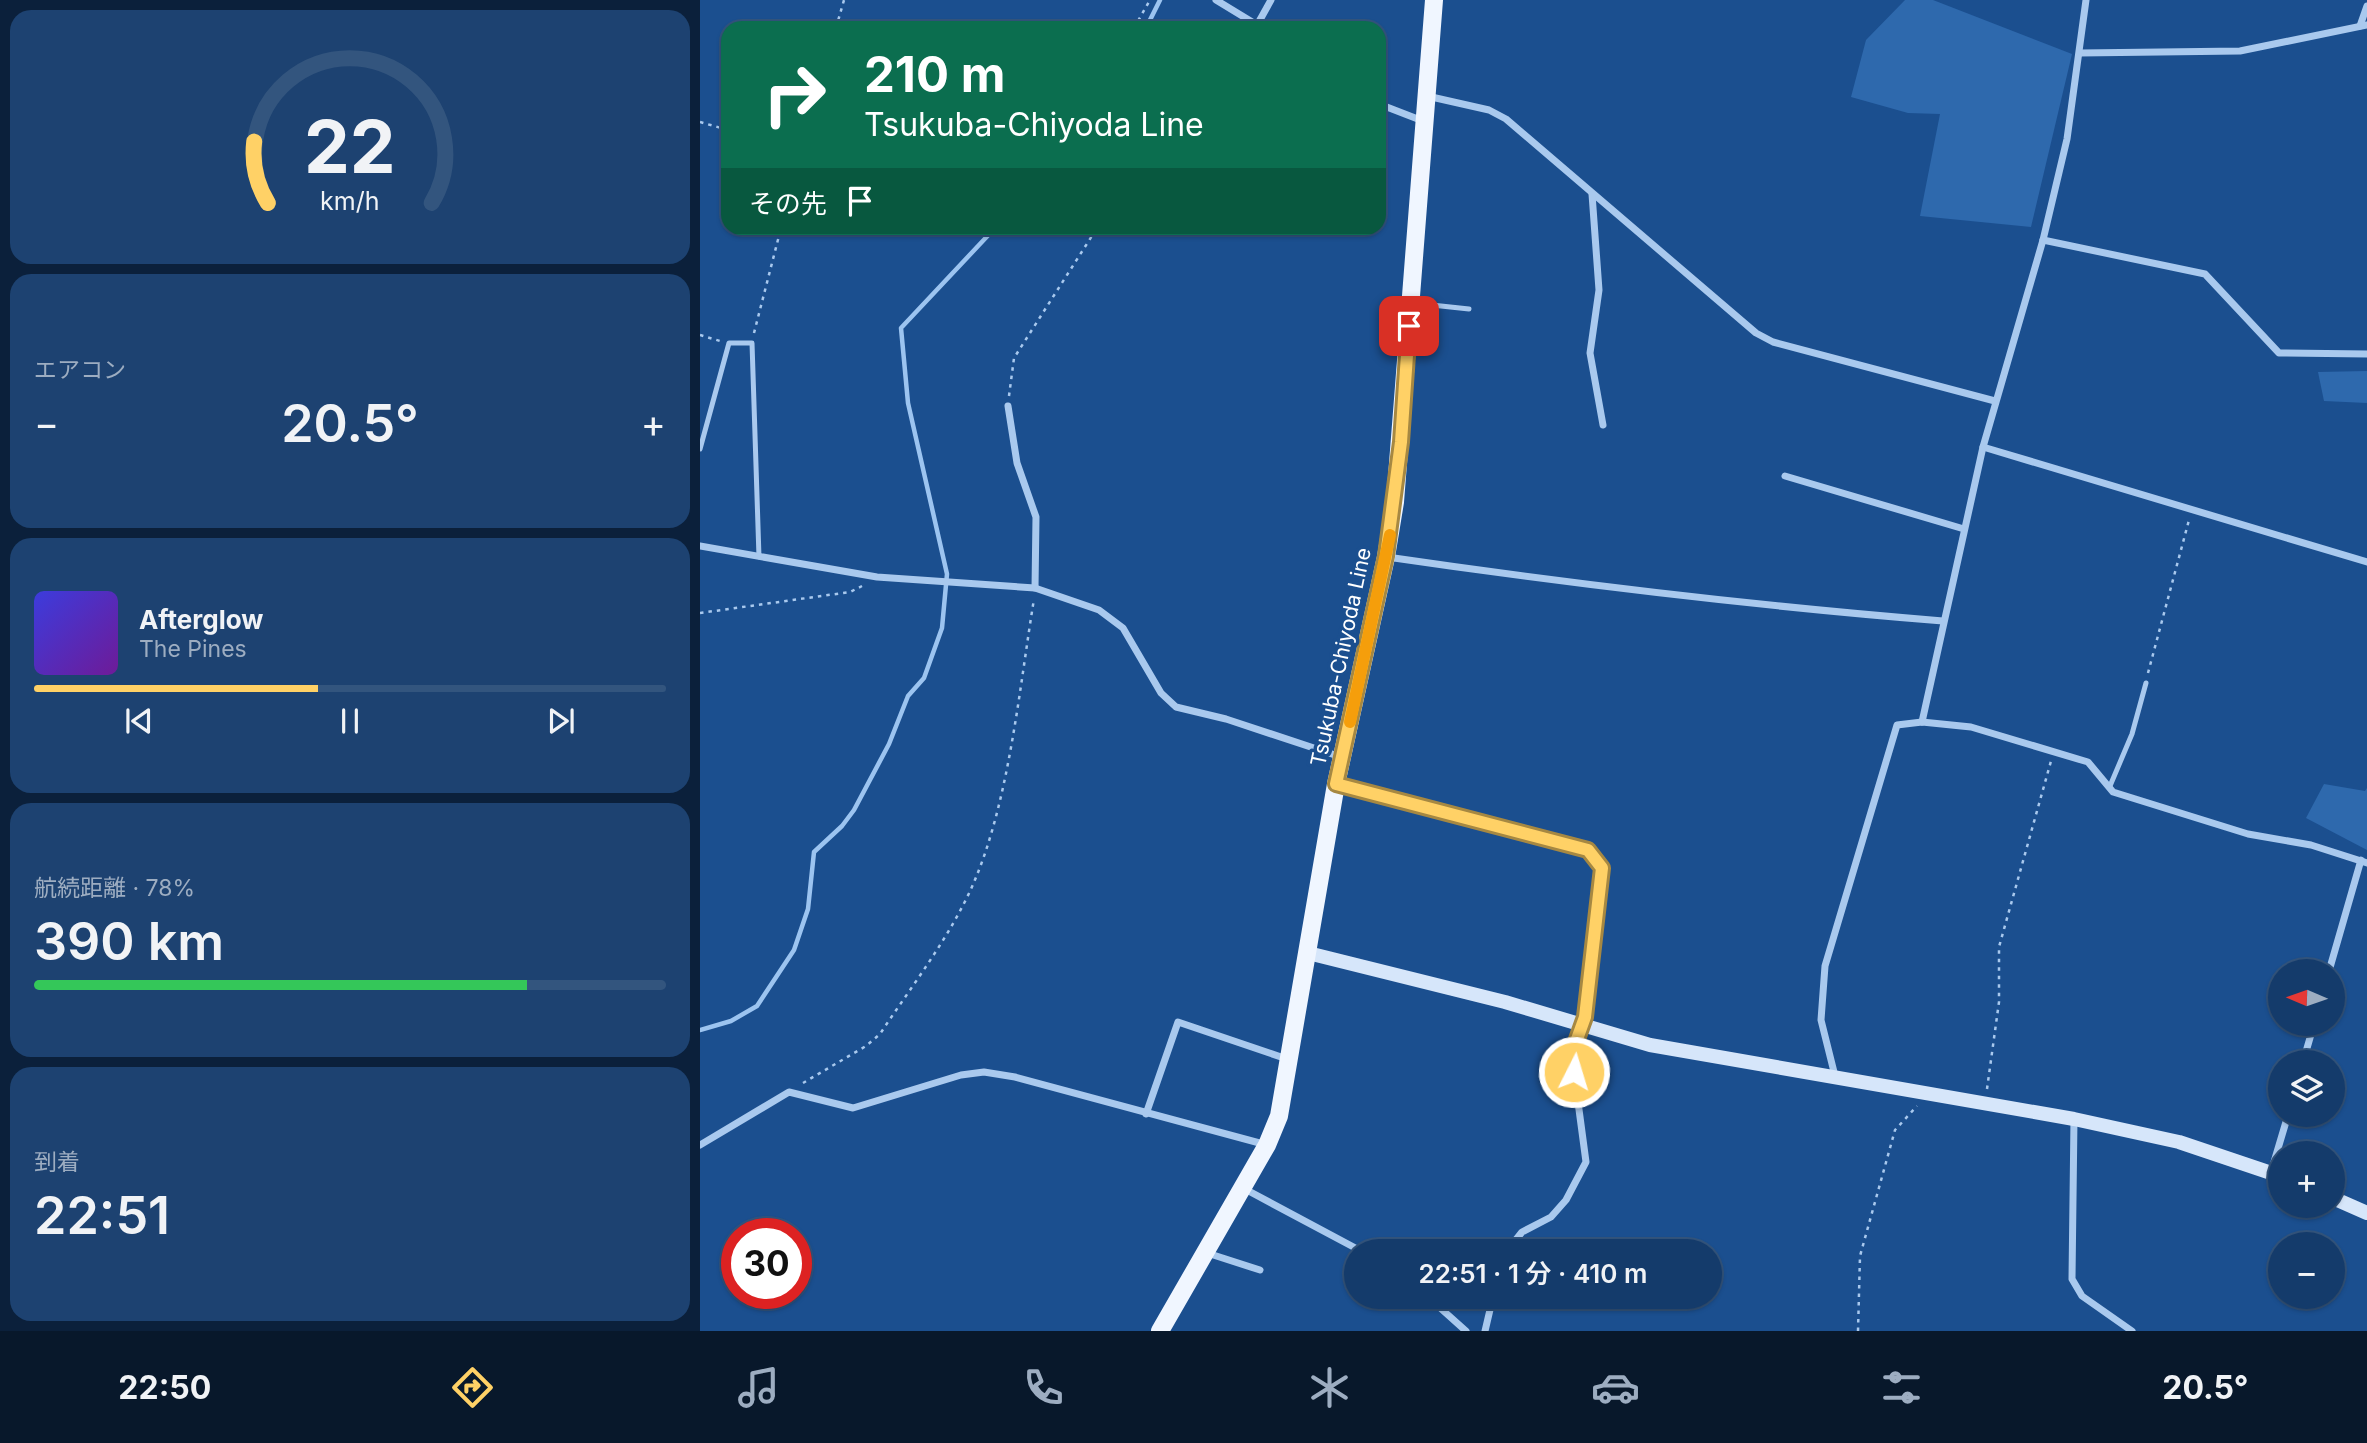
<!DOCTYPE html>
<html lang="ja">
<meta charset="utf-8">
<style>
body{margin:0;font-family:Inter,"Noto Sans JP",sans-serif;background:#1d4271;color:#f1f3f6;height:100vh;display:flex;flex-direction:column;font-size:26px;white-space:nowrap}
*{box-sizing:border-box;margin:0}
p{font-size:23px;color:#9dadc1}
.icon{flex:none;width:38px;height:38px;fill:none;stroke:currentColor;stroke-width:2;stroke-linecap:round;stroke-linejoin:round}
.map{position:relative;flex:1;overflow:hidden}
.sheet{display:flex;flex-direction:column;gap:10px;padding:10px;background:#0b203b;width:700px}
.sheet>*{flex:none}
.guide{position:absolute;left:21px;top:21px;width:665px;height:214px;border-radius:21px;box-shadow:0 2px 5px #0004,0 0 0 2px #33557e;background:#0b6e4f;color:#fff;overflow:hidden}
.needle{width:46px;rotate:272deg}
.buttons{position:absolute;left:1568px;top:959px;display:grid;gap:14px}
.buttons a{display:grid;place-items:center;width:77px;height:77px;border-radius:50%;background:#143b6b;box-shadow:0 2px 5px #0004,0 0 0 2px #33557e;font-size:35px}
.speed{position:absolute;left:21px;top:1218px;display:flex;gap:14px;font-size:35px;font-weight:700;text-align:center}
.speed>*{display:grid;place-content:center;width:91px;height:91px;border-radius:50%;background:#143b6b;box-shadow:0 2px 5px #0004,0 0 0 2px #33557e;line-height:1}
.speed .limit{border:10px solid #d22;background:#fff;color:#111}
.pin{position:absolute;display:grid;place-items:center;width:60px;height:60px;color:#fff;margin:-30px;border-radius:14px;box-shadow:0 4px 10px #0006}
.me{position:absolute;width:77px;margin:-38px;rotate:5deg;stroke-linejoin:round;filter:drop-shadow(0 0 5px #0008)}
.turn{display:flex;align-items:center;gap:24px;height:147px;padding:0 28px;font-size:32px}
.turn .icon{width:91px;height:91px;stroke-width:2.5}
.turn b{display:block;font-size:49px;line-height:60px}
.then{display:flex;align-items:center;height:66px;padding:0 28px;background:#0003;gap:14px;font-size:26px}
.big{font-size:52px;font-weight:600;line-height:1.1}
.sheet .tile{flex:1;display:flex;flex-direction:column;justify-content:center;gap:10px;min-width:0;padding:0 24px;border-radius:21px;background:#1d4271}
.sheet .dial{align-items:center;gap:0}
.dial svg{height:182px;overflow:visible;fill:none;stroke:#33557e;stroke-width:7;stroke-linecap:round;text-anchor:middle}
.dial text{fill:#f1f3f6;stroke:none}
.song{display:flex;align-items:center;gap:21px}
.cover{width:84px;height:84px;border-radius:10px;background:linear-gradient(135deg,hsl(240 70% 55%),hsl(280 70% 35%))}
.played{height:7px;border-radius:4px;background:linear-gradient(90deg,#ffd166 45%,#33557e 45%)}
.keys{display:flex;justify-content:space-around;direction:ltr}
.heat{display:flex;justify-content:space-between;align-items:center;font-size:38px;direction:ltr}
.charge{height:10px;border-radius:5px;background:linear-gradient(90deg,#34c759 78%,#33557e 0)}
.trip{position:absolute;left:644px;top:1239px;width:378px;height:70px;border-radius:35px;background:#143b6b;box-shadow:0 2px 5px #0004,0 0 0 2px #33557e;font-weight:600;line-height:70px;text-align:center}
.dock{display:flex;height:112px;justify-content:space-around;align-items:center;background:#08182b;color:#9dadc1}
.dock .icon{width:49px;height:49px}
.dock .current{color:#ffd166}
.dock b{font-size:32px;color:#f1f3f6}
main{display:flex;flex:1;min-height:0}
.map>svg:first-child{display:block}
.green{fill:#2e69ad}
.lines{fill:none;stroke-linecap:round;stroke-linejoin:round}
.stream{stroke:#9cc4f0;stroke-width:4.5}
.path{stroke:#a9c9ee;stroke-width:2.5;stroke-dasharray:3.5 5;stroke-linecap:butt}
.lane{stroke:#a9c9ee;stroke-width:5}
.street{stroke:#a9c9ee;stroke-width:7}
.secondary{stroke:#d6e6fa;stroke-width:14}
.primary{stroke:#f0f6ff;stroke-width:18}
.route-casing{stroke:#a68842;stroke-width:18}
.route{stroke:#ffd166;stroke-width:12}
.slow{stroke:#f59e0b;stroke-width:12}
.labels{text-anchor:middle;stroke-width:7;stroke-linejoin:round;paint-order:stroke}
.street-label{font-size:21px;fill:#fff;stroke:#1b4f8f}
</style>
<main>
<section class="sheet">
<div class="tile dial"><svg viewBox="0 0 100 80">
<path d="M14 69A42 42 0 1 1 86 69"/>
<path d="M14 69A42 42 0 0 1 8 42" stroke="#ffd166"/>
<text x="50" y="56" font-size="32" font-weight="700">22</text>
<text x="50" y="72" font-size="11">km/h</text>
</svg></div>
<div class="tile"><p>エアコン</p>
<div class="heat"><a>−</a><b class="big">20.5°</b><a>+</a></div>
</div>
<div class="tile">
<div class="song"><i class="cover"></i><div><b>Afterglow</b><p>The Pines</p></div></div>
<div class="played"></div>
<div class="keys"><svg class="icon" aria-label="previous" viewBox="0 0 24 24"><path d="M18 5L8 12l10 7zM5 5v14"/></svg><svg class="icon" aria-label="pause" viewBox="0 0 24 24"><path d="M8 5v14M16 5v14"/></svg><svg class="icon" aria-label="next" viewBox="0 0 24 24"><path d="M6 5l10 7-10 7zM19 5v14"/></svg></div>
</div>
<div class="tile"><p>航続距離 · 78%</p><b class="big">390 km</b><div class="charge"></div></div>
<div class="tile"><p>到着</p><b class="big">22:51</b></div>
</section>
<div class="map">
<svg width="1667" height="1331" viewBox="0 0 1667 1331">
<rect width="100%" height="100%" fill="#1b4f8f"/>
<g class="green">
<polygon points="1205,0 1233,0 1372,54 1331,227 1220,216 1240,114 1208,113 1151,97 1166,40"/>
<polygon points="1667,371 1667,403 1624,401 1618,372"/>
<polygon points="1624,784 1665,791 1667,788 1667,850 1606,818"/>
</g>
<g class="lines">
<g class="stream">
<polyline points="446,28 460,0"/>
<polyline points="0,1030 31,1021 57,1006 94,950 108,909 114,852 142,826 154,810 189,744 208,696 224,678 242,628 247,574 208,403 201,328 295,228"/>
</g>
<g class="path">
<polyline points="136,28 144,0"/>
<polyline points="434,28 450,0"/>
<polyline points="0,122 28,130"/>
<polyline points="54,333 81,228"/>
<polyline points="0,335 20,341"/>
<polyline points="309,396 314,358 397,228"/>
<polyline points="0,613 150,592 162,586"/>
<polyline points="1448,673 1489,520"/>
<path d="M103 1083 166 1046 180 1034C211 987 247 941 271 889 309 805 319 690 334 599"/>
<polyline points="1287,1089 1299,1002 1299,947 1351,761"/>
<polyline points="1158,1331 1160,1256 1195,1130 1217,1106"/>
</g>
<g class="lane">
<polyline points="713,303 769,309"/>
<polyline points="0,449 29,343 52,343 59,557"/>
<polyline points="1410,786 1432,734 1446,683"/>
</g>
<g class="street">
<polyline points="516,0 562,28"/>
<polyline points="1660,26 1667,6"/>
<polyline points="556,27 571,0"/>
<polyline points="1380,53 1540,51 1667,25"/>
<polyline points="727,96 789,110 806,119 1056,333 1073,342 1295,401"/>
<polyline points="679,104 723,121"/>
<polyline points="892,194 899,290 890,353 903,425"/>
<polyline points="1343,240 1505,274 1579,353 1667,354"/>
<polyline points="308,406 317,463 336,517 335,588"/>
<polyline points="1283,447 1667,562"/>
<polyline points="1085,476 1264,529"/>
<polyline points="0,546 177,577 335,588 399,610 423,628 461,693 476,707 526,719 641,757"/>
<path d="M687 557C872 584 1057 606 1243 621"/>
<polyline points="1222,722 1283,447 1343,240 1367,139 1386,0"/>
<polyline points="637,784 888,850 902,868 885,1017 876,1042 874,1072 886,1162 866,1200 851,1217 822,1232 807,1251"/>
<polyline points="1629,971 1661,860"/>
<polyline points="1603,1062 1614,1024"/>
<polyline points="1135,1076 1121,1020 1125,966 1197,725 1222,722 1271,727 1388,762 1413,792 1548,834 1611,845 1667,863"/>
<polyline points="446,1114 478,1022 587,1059"/>
<polyline points="1374,1119 1372,1279 1382,1296 1432,1331"/>
<polyline points="0,1145 89,1092 153,1108 261,1075 284,1072 315,1077 567,1145"/>
<polyline points="1571,1172 1588,1115"/>
<polyline points="543,1188 661,1251"/>
<polyline points="504,1252 560,1270"/>
<polyline points="728,1297 766,1331"/>
<polyline points="785,1331 793,1297"/>
</g>
<g class="secondary">
<polyline points="608,953 805,1002 950,1045 1374,1119 1479,1142 1580,1176"/>
<polyline points="1633,1198 1667,1213"/>
</g>
<polyline class="primary" points="460,1331 567,1145 579,1116 636,784 686,557 695,502 734,0"/>
</g>
<g class="lines">
<defs>
<polyline id="route" points="709,326 701,442 686,556 636,784 888,850 902,868 885,1017 876,1042 874,1072"/>
</defs>
<use href="#route" class="route-casing"/>
<use href="#route" class="route"/>
<polyline class="slow" points="650,722 690,535"/>
</g>
<g class="labels">
<g class="street-label">
<text transform="translate(641 657) rotate(-78)" y="7">Tsukuba-Chiyoda Line</text>
</g>
</g>
</svg>
<div class="buttons">
<a><svg class="needle" viewBox="-14 -14 28 28"><path d="M0-13l5 13h-10z" fill="#e53935"/><path d="M0 13l5-13h-10z" fill="#9dadc1"/></svg></a>
<a><svg class="icon" aria-label="layers" viewBox="0 0 24 24"><path d="M12 4l9 5-9 5-9-5zM3 14l9 5 9-5"/></svg></a>
<a>+</a>
<a>−</a>
</div>
<div class="speed"><div class="limit">30</div></div>
<div class="pin" style="left:709px;top:326px;background:#d93025"><svg class="icon" aria-label="arrive" viewBox="0 0 24 24"><path d="M6 21V4h12l-3 4 3 4H6"/></svg></div>
<svg class="me" style="left:874px;top:1072px" viewBox="-20 -20 40 40"><circle r="17" fill="#ffd166" stroke="#fff" stroke-width="3"/><path d="M0-11L8 9 0 5-8 9z" fill="#fff"/></svg>
<div class="trip">22:51 · 1 分 · 410 m</div>
<div class="guide">
<div class="turn"><svg class="icon" aria-label="right" viewBox="0 0 24 24"><path d="M7 20v-9h11M14 6l5 5-5 5"/></svg><div><b>210 m</b>Tsukuba-Chiyoda Line</div></div>
<div class="then">その先<svg class="icon" aria-label="arrive" viewBox="0 0 24 24"><path d="M6 21V4h12l-3 4 3 4H6"/></svg></div>
</div>
</div>
</main>
<nav class="dock">
<b>22:50</b>
<svg class="icon current" aria-label="directions" viewBox="0 0 24 24"><path d="M12 3l9 9-9 9-9-9zM9 14v-3h6M13 9l2 2-2 2"/></svg>
<svg class="icon" aria-label="music" viewBox="0 0 24 24"><path d="M9 18V5l10-2v13"/><circle cx="6" cy="18" r="3"/><circle cx="16" cy="16" r="3"/></svg>
<svg class="icon" aria-label="phone" viewBox="0 0 24 24"><path d="M5 4h4l2 5-3 2q2 4 5 5l2-3 5 2v4C11 20 4 13 5 4z"/></svg>
<svg class="icon" aria-label="climate" viewBox="0 0 24 24"><path d="M12 3v18M4 7l16 10M4 17L20 7"/></svg>
<svg class="icon" aria-label="car" viewBox="0 0 24 24"><path d="M5 17H2v-5l4-1 3-4h7l3 4 3 1v5h-3M9 17h6M6 11h13"/><circle cx="7" cy="17" r="2"/><circle cx="17" cy="17" r="2"/></svg>
<svg class="icon" aria-label="filters" viewBox="0 0 24 24"><path d="M4 7h16M4 17h16"/><circle cx="9" cy="7" r="2"/><circle cx="15" cy="17" r="2"/></svg>
<b>20.5°</b>
</nav>
